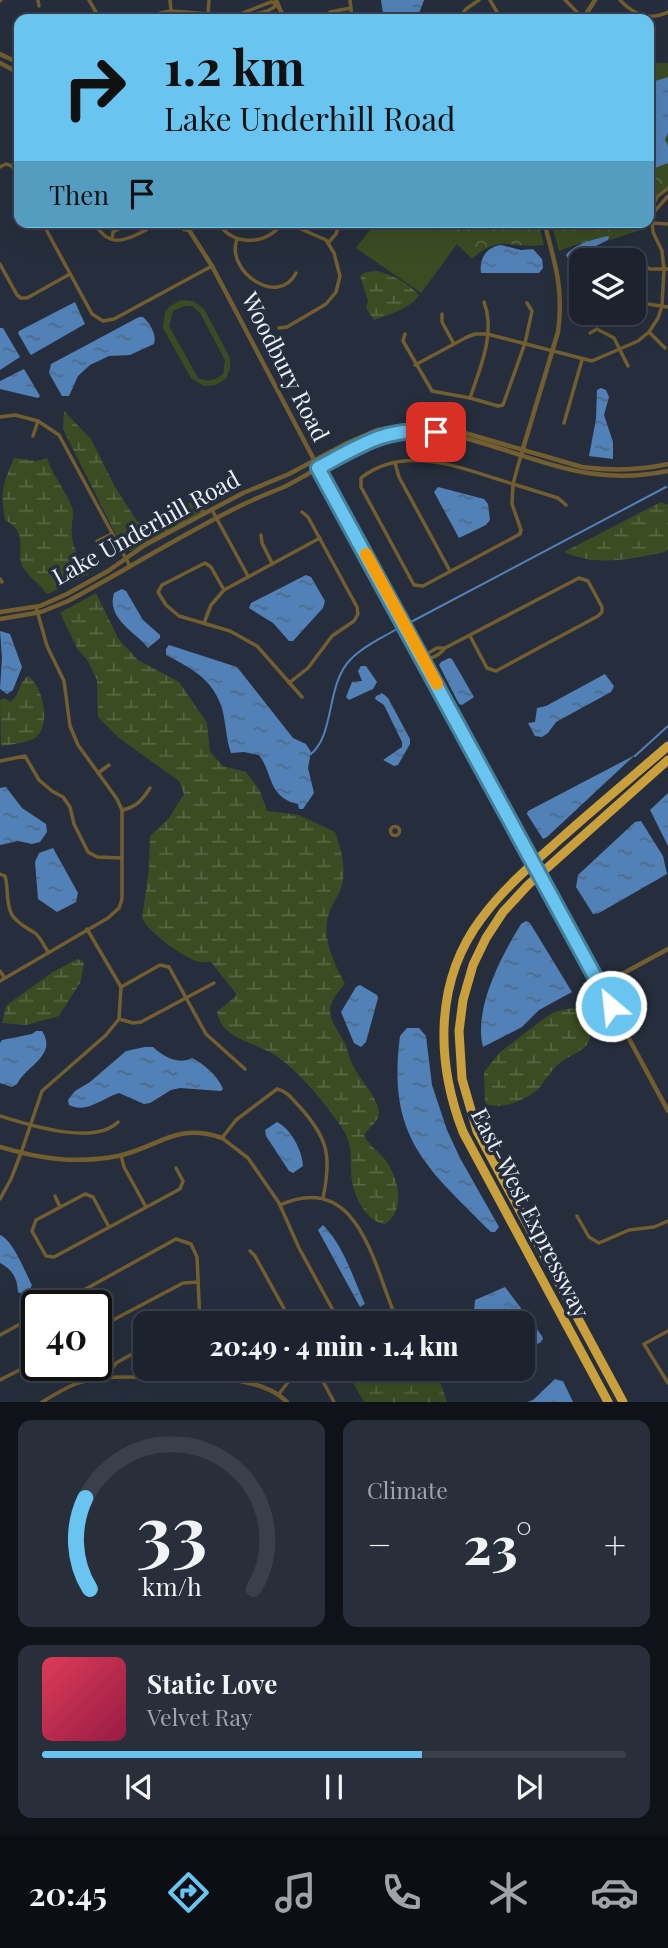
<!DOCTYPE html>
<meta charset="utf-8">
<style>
body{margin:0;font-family:"Playfair Display",serif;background:#292f3a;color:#f1f3f6;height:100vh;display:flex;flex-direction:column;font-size:26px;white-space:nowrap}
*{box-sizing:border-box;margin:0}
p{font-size:23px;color:#a0a4aa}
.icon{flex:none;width:38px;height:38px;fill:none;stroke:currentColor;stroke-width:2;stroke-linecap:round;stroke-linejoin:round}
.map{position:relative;height:1402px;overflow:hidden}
.drawer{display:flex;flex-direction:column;gap:18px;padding:18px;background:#0f1319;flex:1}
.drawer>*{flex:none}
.banner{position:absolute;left:14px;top:14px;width:640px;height:214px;border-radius:14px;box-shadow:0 7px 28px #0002,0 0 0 2px #3a3f4a;background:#69c4f0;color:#111;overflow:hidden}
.fabs{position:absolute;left:569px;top:248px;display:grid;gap:14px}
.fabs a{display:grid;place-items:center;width:77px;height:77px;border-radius:14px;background:#1c222e;box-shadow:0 7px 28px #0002,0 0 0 2px #3a3f4a;font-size:35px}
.speed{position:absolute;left:21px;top:1290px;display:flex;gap:14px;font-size:35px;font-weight:700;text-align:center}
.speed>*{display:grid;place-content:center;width:91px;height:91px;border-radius:50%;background:#1c222e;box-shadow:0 7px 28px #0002,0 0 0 2px #3a3f4a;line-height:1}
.speed .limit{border:4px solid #111;border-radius:10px;background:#fff;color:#111}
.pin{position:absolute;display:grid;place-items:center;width:60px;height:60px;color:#fff;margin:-30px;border-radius:14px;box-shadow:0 4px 10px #0006}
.me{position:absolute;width:77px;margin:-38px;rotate:332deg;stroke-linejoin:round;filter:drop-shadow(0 0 5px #0008)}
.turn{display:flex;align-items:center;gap:24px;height:147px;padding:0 35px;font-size:32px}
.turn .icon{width:91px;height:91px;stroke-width:2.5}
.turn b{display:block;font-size:49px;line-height:60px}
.then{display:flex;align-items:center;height:66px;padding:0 35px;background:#0003;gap:14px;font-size:26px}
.big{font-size:52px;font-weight:800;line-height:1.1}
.drawer .card{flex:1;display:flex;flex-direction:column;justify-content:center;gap:10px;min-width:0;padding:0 24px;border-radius:14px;background:#292f3a}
.drawer .dial{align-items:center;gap:0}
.dial svg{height:182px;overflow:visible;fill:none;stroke:#3a3f4a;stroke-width:7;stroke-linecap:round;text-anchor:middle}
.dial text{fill:#f1f3f6;stroke:none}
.song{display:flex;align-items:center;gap:21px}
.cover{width:84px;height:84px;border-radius:10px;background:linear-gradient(135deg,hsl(350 70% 55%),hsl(340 70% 35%))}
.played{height:7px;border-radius:4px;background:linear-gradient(90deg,#69c4f0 65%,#3a3f4a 65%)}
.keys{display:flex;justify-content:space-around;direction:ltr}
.heat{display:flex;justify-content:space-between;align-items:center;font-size:38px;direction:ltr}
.drawer .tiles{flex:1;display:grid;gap:18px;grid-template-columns:1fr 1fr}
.card:last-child{grid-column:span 2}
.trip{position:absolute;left:133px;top:1311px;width:402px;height:70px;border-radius:14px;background:#1c222e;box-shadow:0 7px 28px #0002,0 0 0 2px #3a3f4a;font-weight:800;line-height:70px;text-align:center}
.tabs{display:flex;height:112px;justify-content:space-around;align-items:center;background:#0b0e12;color:#a0a4aa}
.tabs .icon{width:49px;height:49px}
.tabs .selected{color:#69c4f0}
.tabs b{font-size:32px;color:#f1f3f6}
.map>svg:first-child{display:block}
.wetland{fill:url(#wetland-marsh)}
.park{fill:url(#park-crowns)}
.pitch{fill:#3b4c23;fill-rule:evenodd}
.water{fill:url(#water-ripples)}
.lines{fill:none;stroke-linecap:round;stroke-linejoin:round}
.stream{stroke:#5181b6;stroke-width:2}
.minor{stroke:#735e2f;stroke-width:3.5}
.tertiary{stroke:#735e2f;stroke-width:4.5}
.motorway{stroke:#c9a03b;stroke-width:9}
.tertiary-bridge{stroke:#735e2f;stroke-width:4.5}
.route-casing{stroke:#447f9c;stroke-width:18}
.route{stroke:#69c4f0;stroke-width:12}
.slow{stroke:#f59e0b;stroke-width:12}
.labels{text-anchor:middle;stroke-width:7;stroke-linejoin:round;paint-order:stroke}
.street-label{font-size:23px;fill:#ecf2fc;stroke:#262e3d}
</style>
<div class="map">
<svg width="668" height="1402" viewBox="0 0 668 1402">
<defs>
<pattern id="wetland-marsh" width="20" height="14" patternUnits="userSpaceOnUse" patternTransform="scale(1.75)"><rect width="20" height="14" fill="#3b4c23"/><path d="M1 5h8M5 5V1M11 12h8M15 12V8" fill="none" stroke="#586644"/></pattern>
<pattern id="park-crowns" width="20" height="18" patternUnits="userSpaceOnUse" patternTransform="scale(1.75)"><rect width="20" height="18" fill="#3b4c23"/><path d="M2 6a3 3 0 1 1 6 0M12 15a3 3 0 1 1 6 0" fill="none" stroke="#586644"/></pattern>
<pattern id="water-ripples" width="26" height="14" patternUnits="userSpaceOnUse" patternTransform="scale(1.75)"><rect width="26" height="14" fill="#5181b6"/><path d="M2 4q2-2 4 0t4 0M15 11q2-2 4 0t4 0" fill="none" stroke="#4d6b8c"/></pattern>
</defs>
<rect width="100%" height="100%" fill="#262e3d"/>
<g class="wetland">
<path d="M378 271C394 276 407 282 419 295 411 308 389 315 374 320L366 308 368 301 360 276 366 272Z"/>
<polygon points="64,411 91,439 114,485 137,521 150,524 199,498 206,503 204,512 131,551 123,549 63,429"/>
<path d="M14 458 36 461 47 458C52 476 72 498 73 513 74 517 72 520 72 524 70 546 78 557 89 574L50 593 47 594C40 584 30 578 24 569 13 553 32 535 5 520 0 489 3 485 14 458Z"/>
<path d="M661 502 668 505V549L665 552C631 559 597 567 564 552Z"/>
<path d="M96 593 119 640 138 660 179 682 207 723 210 752 223 766 246 772 260 791 267 811 299 815 335 832C341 850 348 872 340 891 335 901 329 910 327 921 324 944 335 965 345 984 324 1007 327 1014 343 1040 348 1048 349 1058 353 1066 359 1078 379 1099 379 1113 378 1123 368 1128 364 1135 369 1146 380 1152 386 1161 399 1179 406 1210 385 1224 368 1223 354 1197 352 1181 350 1168 352 1155 349 1143 347 1134 339 1123 333 1115 318 1095 299 1073 278 1057 258 1042 222 1041 217 1012L237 995 211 962C207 961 204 963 200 962 186 960 147 931 142 918L149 869 150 836 169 818 184 794 179 781 119 738 98 717 97 680 88 661 78 650 60 613Z"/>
<path d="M28 676C43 685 52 727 35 738 26 743 11 745 1 746L0 700 5 698 10 702C20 696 18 683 28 676Z"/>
<polygon points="77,959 84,962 81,981 59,1016 26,1025 2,1023 6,1006 11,1002 53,972"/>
<path d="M572 1008 585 1012C588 1019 592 1030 590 1038 588 1050 570 1055 561 1062 552 1069 547 1078 540 1087 528 1100 502 1110 485 1104L484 1072 499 1053 546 1017 554 1012Z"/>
<polygon points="345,1369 436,1369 447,1402 364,1402"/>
</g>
<g class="park">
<polygon points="649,63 668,63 668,186 652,200 649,211"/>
<path d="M376 222H538L544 245C512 249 498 234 472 259L457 244 421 293 356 248Z"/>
<polygon points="551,222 647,222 647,228 610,240 578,244 559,251"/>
</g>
<g class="pitch">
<polygon points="385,222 425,222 454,244 420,291 364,252"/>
<path d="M181 300 193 301 204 309 230 358V368L226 379 215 385 204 386 191 378 163 328 165 312 170 306ZM184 306H192L200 313 225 360 223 374C215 381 208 382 198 378L169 326 173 311Z"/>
</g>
<g class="water">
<polygon points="381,0 424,0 417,19 384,19"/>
<polygon points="668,77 668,133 665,139 668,146 668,163 655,168 649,178 649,83"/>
<path d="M609 236 608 240 596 246 599 254 572 266 566 255C573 245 596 238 609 236Z"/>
<path d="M501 245 521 250 533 249 542 259 543 268 539 273H481C479 259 486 247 501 245Z"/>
<polygon points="75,302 85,324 31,355 30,354 18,333 19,331"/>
<path d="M139 317H143C150 323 157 335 154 344L130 355 109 356 90 365 78 376 69 396H62L49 373 51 364Z"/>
<polygon points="0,328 3,328 20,357 0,370"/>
<polygon points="24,369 40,396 38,398 0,389 0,381"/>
<polygon points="601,388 606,390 609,397 604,415 613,442 613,459 589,456 596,419 597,390"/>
<polygon points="438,487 484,499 488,504 490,520 486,525 459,538 434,492"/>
<polygon points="306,575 311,577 325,601 323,608 293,641 289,641 273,623 249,608 251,603"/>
<path d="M122 589 126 591 143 620 160 635V638L148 648C136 632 106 619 114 593Z"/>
<polygon points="0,631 10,634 22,667 13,690 7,694 0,689 2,658"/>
<path d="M169 645 237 667 293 738 306 744 311 752 308 768 314 793 303 809H299L298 804C268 798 273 773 259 755L244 752 231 753C226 739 226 723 222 708 212 678 192 669 166 655V649Z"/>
<polygon points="449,658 452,659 474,697 462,705 459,704 439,665 441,662"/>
<polygon points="361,666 366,666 377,682 373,689 349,700 346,697 352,682 362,681 358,671"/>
<polygon points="605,674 614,686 611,692 556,722 548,733 542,737 535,736 528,723 535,722 537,708 546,706"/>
<polygon points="382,693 388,698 410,739 410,744 398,765 394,766 383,760 402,747 402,742 384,705 375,699 376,696"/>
<polygon points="635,755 547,837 543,839 527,814 528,811"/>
<polygon points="6,787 22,808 46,824 47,832 40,842 32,844 18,841 0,845 0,788"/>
<polygon points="668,793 668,846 650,810"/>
<polygon points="641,821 663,856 667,874 599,913 593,914 576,887 578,875 635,822"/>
<polygon points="53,848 78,893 76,902 57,912 38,899 35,862 39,853"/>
<path d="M526 921 530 923 572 992 539 1010 522 1027 483 1047C473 1009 502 955 521 924Z"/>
<polygon points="360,985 377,995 378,998 366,1042 361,1047 354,1043 341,1012 356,987"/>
<path d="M407 1028H419L426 1036 432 1085 447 1130 460 1158 499 1227 495 1232H491C425 1166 387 1137 400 1036Z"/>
<path d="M36 1031H42C58 1055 26 1066 17 1084L12 1087 0 1083V1043L2 1040 32 1034Z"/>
<path d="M145 1047H153C164 1057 178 1065 192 1058 204 1064 218 1076 223 1089L221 1091 180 1088 171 1090 150 1103 144 1104 119 1093C102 1098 87 1114 69 1105L68 1100 75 1091 90 1082 126 1051Z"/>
<path d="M277 1122C291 1129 302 1150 303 1166L293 1173 289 1171 266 1136 265 1130Z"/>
<path d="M323 1225C344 1246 353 1278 365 1304L360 1307 318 1230Z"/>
<path d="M0 1235C13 1240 25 1272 32 1285L29 1291 22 1294 18 1292C17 1278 13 1270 0 1263Z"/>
<polygon points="505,1287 542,1336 543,1339 540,1343 523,1348 523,1323 478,1323 474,1311 475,1300"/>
<polygon points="555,1379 563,1381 573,1402 527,1402 533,1400"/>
</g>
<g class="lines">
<g class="stream">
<polyline points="409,623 666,487"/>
<path d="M311 754C335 734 326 685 350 660 362 647 380 639 395 630"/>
<polyline points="635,756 668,726"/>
</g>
<g class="minor">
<polyline points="38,0 39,6"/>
<polyline points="89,0 100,19"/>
<polyline points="170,0 171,11"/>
<polyline points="350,0 352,19"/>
<polyline points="490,0 501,19"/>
<polyline points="565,0 583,18"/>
<path d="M620 0C634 15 649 21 668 12"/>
<polyline points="0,1 1,0"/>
<polyline points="208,13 209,0"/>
<polyline points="243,13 271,2 277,4"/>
<polyline points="323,18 330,12 351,8"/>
<path d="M146 19 160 13 171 11C194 12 264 23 277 4"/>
<polyline points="459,19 466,9 479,0"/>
<polyline points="650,32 651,17"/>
<polyline points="0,167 6,164 12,166 19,180"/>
<polyline points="652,214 668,196"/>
<polyline points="42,222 92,314 103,321 114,319 212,266"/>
<path d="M94 222C108 248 124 242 146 230L148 222"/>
<path d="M217 222C234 247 266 246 283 222"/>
<polyline points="652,223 668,224"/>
<polyline points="112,239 113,232 131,222"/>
<path d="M237 239C225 271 278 308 296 273"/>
<polyline points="328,243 336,234 340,222"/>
<polyline points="631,258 650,269 668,269"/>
<polyline points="0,264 17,295 21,298 27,298 70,274"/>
<polyline points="634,302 668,307"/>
<polyline points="442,314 442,322 454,344"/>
<polyline points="279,328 287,327 326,304 336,292 340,276 334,253 326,240 285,222"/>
<polyline points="649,332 665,348"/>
<polyline points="590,333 597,329 614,338 628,366"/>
<polyline points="405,334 403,341 432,391 470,398 498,406 503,405 525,343 532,311 527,303"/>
<polyline points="415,365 467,337 475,334 487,334 592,361 638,341 649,332 658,318 662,306 664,269 662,251 653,232 651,210 657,197 668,188"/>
<path d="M470 398C480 368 496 333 484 302"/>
<polyline points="0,417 15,415 38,421 59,435 130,566"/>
<polyline points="564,423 582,360"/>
<polyline points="33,436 38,421"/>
<path d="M521 455 513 484C466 470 405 442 361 478V487L414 585 423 586 520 534 521 530 512 504 513 484 558 498 566 505"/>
<polyline points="395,463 399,477 450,571"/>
<polyline points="212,510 248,576"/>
<polyline points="261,535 262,543 272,563"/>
<polyline points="97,541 112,534"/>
<polyline points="0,579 2,582"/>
<polyline points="224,590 211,567 205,563 162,585 158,592 166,605 179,616 230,631 257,646 302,697"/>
<polyline points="204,623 211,605 224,590 320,538"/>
<path d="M423 659C431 660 441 654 445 648L579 578 588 581 602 607V612L598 616 496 671 487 668 470 636"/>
<polyline points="423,659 425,655 437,648 445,648"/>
<polyline points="289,683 308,668 332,636 354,621 358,614 357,607 308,517 302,512"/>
<polyline points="0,761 25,756 39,780 52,791 63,797 70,807 74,824 88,852 97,857 122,858"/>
<polyline points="98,773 109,765"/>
<path d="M122 810C137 807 142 800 150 788"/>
<circle cx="395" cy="831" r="4.5"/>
<path d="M0 874 5 876C9 889 5 902 12 915 18 924 26 927 35 933 40 937 44 945 48 952"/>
<polyline points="0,971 4,977"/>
<polyline points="0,981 108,918 119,908 122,899 122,810 117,799 78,745 70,726 64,681 47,646 36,607"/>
<polyline points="121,987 160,965 169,967 206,1034 245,1069"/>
<polyline points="119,1019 133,1023 141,1022 214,983"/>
<path d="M0 1116C28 1125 94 1146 118 1122"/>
<polyline points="121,1155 124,1167 146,1207"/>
<polyline points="55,1196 60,1207"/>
<path d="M323 1198C332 1156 328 1138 299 1106 292 1099 287 1091 277 1089L236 1120 222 1138 248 1158 279 1203 299 1248 340 1323"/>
<polyline points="0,1199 11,1179 21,1153 42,1091 106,1035 119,1019 121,987 87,929"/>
<path d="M280 1205C360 1169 374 1269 397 1320L392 1323"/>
<polyline points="577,1216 589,1237 599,1243 629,1230 654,1227 668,1221"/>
<polyline points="109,1227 93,1197 85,1194 36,1220 32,1231 46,1256 54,1257 180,1189 183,1181 176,1168"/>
<polyline points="250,1251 255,1256 292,1323"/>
<polyline points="55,1306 176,1239 191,1244 197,1257 200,1323"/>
<polyline points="96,1329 183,1283 198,1282"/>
<polyline points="668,1331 644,1344 668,1383"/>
<polyline points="0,1335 37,1315"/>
<polyline points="316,1368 334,1402"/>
<polyline points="112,1369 116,1363 145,1347"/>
<polyline points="145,1377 156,1368"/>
<polyline points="0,1380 37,1361"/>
<polyline points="279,1394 295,1373 303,1368"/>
<path d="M42 1402C55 1395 68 1385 82 1382 121 1371 163 1383 203 1375L204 1372"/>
</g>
<g class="tertiary">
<polyline points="276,0 284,19"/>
<polyline points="583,19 595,0"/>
<polyline points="0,54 19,63"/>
<polyline points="0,63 19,73"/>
<polyline points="180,222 184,229 189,230 212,266 320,471 529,854"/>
<polyline points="188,222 189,230"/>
<path d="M522 452 558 332C564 289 555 263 544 222"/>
<path d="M0 612 40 606 67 594 108 571 145 545 243 493 289 474 347 443 377 430 413 424 441 426 582 467C612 471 638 471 668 464"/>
<path d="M0 619 41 612 68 601C126 570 181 535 240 506 254 499 269 493 284 487 332 463 373 427 430 431 451 433 472 440 492 446 557 466 598 485 668 471"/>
<polyline points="545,883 668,1111"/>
<polyline points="600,986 668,949"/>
<path d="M0 1147C40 1159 76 1164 118 1156 160 1147 175 1122 222 1138"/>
<path d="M204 1372C230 1382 266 1380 287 1402"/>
</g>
<g class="motorway">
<path d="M608 1402 463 1132C436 1062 434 982 481 919 503 889 531 865 559 840 595 808 632 777 668 746"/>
<polyline points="623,1402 477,1131 462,1079 459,1031 463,1000 473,965 486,938 503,912 528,885 668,760"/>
</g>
<polyline class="tertiary-bridge" points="529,854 545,883"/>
</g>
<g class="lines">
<defs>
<path id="route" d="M436 432C387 426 359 446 318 468L611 1006"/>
</defs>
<use href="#route" class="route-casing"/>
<use href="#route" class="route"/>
<polyline class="slow" points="366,554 437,684"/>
</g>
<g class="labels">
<g class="street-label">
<text transform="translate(285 367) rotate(63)" y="8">Woodbury Road</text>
<text transform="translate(146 528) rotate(-29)" y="8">Lake Underhill Road</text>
<text transform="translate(530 1213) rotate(63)" y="8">East-West Expressway</text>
</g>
</g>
</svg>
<div class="fabs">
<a><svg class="icon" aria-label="layers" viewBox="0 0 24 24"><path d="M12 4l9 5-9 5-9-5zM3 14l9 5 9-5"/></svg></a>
</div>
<div class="speed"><div class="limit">40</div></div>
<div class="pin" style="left:436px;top:432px;background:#d93025"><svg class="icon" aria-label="arrive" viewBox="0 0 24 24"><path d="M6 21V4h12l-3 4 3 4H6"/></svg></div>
<svg class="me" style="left:611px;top:1006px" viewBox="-20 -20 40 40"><circle r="17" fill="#69c4f0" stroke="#fff" stroke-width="3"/><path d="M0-11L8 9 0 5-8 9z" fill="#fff"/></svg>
<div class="trip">20:49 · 4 min · 1.4 km</div>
<div class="banner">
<div class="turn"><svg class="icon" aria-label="right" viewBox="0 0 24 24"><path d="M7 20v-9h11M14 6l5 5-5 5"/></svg><div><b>1.2 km</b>Lake Underhill Road</div></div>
<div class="then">Then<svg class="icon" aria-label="arrive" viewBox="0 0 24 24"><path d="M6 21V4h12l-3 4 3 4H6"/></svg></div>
</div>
</div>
<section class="drawer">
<div class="tiles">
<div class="card dial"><svg viewBox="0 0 100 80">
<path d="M14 69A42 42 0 1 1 86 69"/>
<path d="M14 69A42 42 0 0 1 12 29" stroke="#69c4f0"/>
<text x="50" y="56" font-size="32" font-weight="700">33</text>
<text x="50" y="72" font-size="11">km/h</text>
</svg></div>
<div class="card"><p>Climate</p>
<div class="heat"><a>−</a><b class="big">23°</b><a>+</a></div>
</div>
<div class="card">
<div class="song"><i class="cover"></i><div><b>Static Love</b><p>Velvet Ray</p></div></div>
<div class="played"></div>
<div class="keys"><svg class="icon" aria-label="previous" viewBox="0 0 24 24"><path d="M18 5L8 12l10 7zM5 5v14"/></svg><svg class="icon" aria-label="pause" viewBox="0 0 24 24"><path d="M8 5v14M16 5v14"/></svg><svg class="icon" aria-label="next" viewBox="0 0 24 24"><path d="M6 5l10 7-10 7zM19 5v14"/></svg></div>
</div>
</div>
</section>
<nav class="tabs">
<b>20:45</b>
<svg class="icon selected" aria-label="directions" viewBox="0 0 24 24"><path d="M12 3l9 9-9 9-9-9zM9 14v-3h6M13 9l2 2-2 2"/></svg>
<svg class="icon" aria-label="music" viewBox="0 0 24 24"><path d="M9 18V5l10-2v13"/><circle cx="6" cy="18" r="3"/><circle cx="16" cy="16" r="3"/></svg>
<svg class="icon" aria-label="phone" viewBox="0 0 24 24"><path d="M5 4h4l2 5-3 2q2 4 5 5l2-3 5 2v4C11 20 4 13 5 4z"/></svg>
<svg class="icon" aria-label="climate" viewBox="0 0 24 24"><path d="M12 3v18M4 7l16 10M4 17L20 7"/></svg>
<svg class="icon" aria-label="car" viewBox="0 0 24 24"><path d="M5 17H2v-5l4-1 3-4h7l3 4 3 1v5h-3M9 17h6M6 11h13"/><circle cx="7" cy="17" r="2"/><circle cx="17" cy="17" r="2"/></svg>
</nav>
